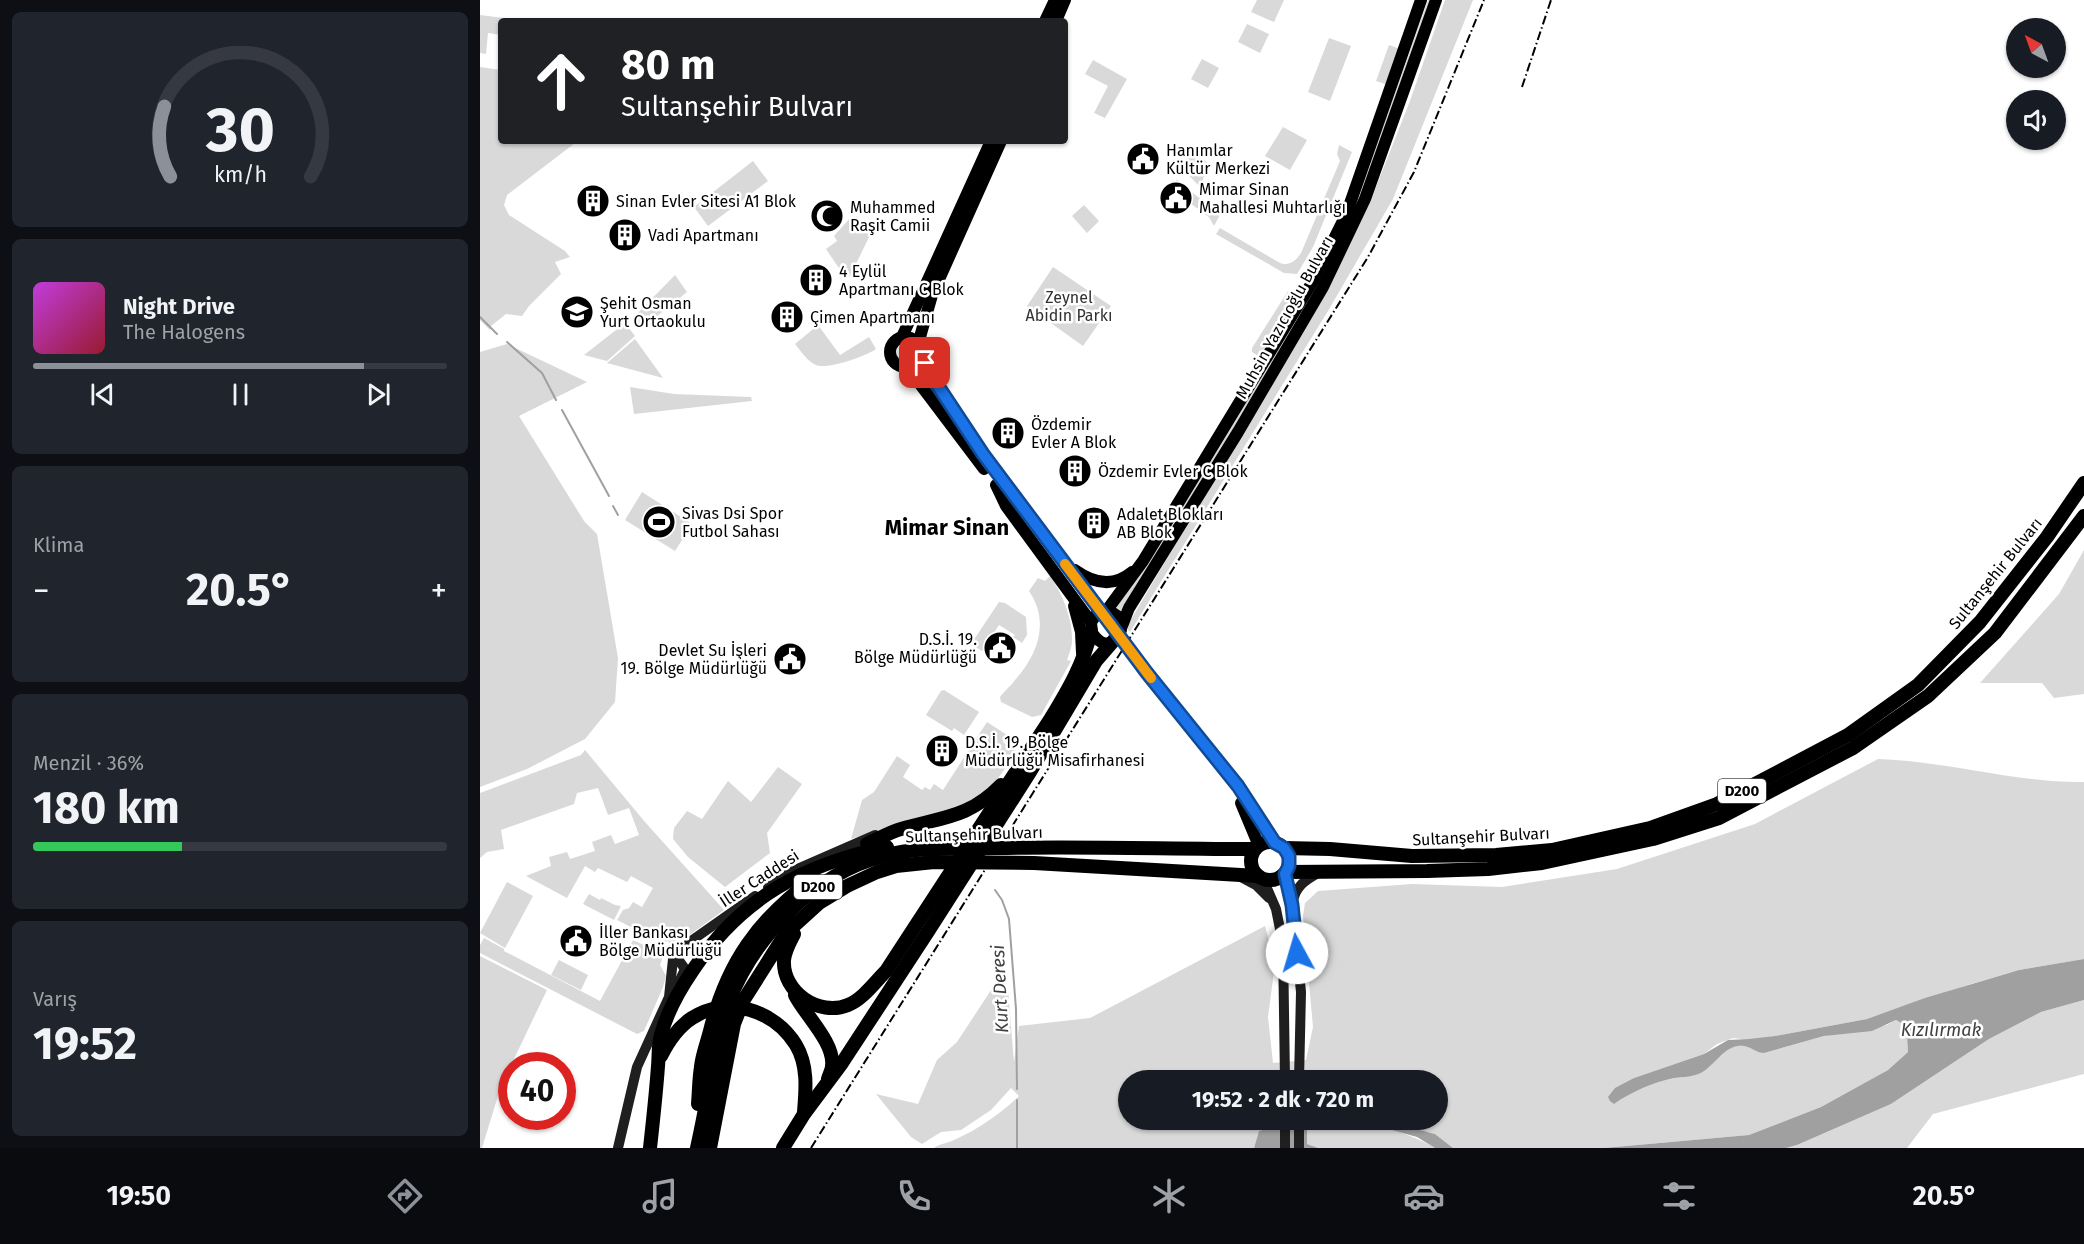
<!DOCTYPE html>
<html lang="tr">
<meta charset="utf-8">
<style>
body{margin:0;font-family:"Fira Sans",sans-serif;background:#20242c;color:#f1f3f6;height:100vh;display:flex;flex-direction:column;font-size:22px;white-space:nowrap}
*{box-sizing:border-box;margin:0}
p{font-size:20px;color:#9ea1a6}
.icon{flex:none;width:33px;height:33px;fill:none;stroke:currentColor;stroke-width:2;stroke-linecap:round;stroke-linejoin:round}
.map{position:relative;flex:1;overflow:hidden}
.sheet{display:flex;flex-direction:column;gap:12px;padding:12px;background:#0d0f14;width:480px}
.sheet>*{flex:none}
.banner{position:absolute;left:18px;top:18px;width:570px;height:126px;border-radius:6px;box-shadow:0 2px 4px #0004;background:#202124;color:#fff;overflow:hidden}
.needle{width:39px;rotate:319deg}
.controls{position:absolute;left:1526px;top:18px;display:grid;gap:12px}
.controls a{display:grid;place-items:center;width:60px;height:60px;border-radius:50%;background:#171b24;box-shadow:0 2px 4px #0004;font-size:30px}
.speed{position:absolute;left:18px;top:1052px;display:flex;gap:12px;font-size:30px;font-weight:700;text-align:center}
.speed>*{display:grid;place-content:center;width:78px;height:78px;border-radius:50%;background:#171b24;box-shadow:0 2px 4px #0004;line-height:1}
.speed .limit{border:9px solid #d22;background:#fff;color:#111}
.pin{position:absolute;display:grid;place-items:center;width:51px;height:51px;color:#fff;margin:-26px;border-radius:12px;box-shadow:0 3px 9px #0006}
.me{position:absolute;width:66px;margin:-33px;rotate:354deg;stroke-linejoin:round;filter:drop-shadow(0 0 4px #0008)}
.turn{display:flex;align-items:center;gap:21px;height:126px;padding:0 24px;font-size:27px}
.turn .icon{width:78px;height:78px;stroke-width:2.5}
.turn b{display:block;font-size:42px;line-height:51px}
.big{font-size:45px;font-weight:700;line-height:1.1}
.sheet .card{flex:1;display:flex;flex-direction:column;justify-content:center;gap:9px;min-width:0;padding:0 21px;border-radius:9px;background:#20242c}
.sheet .dial{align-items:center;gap:0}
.dial svg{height:156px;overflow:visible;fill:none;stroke:#363941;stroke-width:7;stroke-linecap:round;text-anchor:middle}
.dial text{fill:#f1f3f6;stroke:none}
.song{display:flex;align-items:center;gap:18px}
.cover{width:72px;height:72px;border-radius:9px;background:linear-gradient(135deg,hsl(290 70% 55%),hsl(350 70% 35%))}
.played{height:6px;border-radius:3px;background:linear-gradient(90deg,#8c9099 80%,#363941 80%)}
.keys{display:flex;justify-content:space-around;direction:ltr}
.heat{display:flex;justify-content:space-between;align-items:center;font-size:33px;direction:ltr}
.charge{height:9px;border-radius:4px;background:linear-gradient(90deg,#34c759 36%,#363941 0)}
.trip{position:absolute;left:638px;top:1070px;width:330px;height:60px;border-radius:30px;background:#171b24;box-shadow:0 2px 4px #0004;font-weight:700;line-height:60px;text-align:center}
.tabs{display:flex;height:96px;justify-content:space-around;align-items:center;background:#090b0e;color:#9ea1a6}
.tabs .icon{width:42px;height:42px}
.tabs .on{color:#8c9099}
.tabs b{font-size:27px;color:#f1f3f6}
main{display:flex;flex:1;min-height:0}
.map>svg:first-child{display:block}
.green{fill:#d9d9d9}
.water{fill:#a0a0a0}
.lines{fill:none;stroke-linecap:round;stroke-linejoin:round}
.stream{stroke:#a0a0a0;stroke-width:2}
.secondary{stroke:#1f1f1f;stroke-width:10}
.primary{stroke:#000;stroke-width:12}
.highway{stroke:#000;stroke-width:14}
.rail{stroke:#000;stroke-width:2;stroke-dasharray:9 3 1.5 3;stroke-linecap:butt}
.route-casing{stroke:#114b97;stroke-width:15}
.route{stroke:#1a73e8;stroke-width:10}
.slow{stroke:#f59e0b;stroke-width:10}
.labels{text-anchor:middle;stroke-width:5;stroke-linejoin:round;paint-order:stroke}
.shield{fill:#fff;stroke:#4c4c4c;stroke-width:1.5}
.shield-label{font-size:15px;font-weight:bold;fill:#000}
.poi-label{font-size:16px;fill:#000;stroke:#fff;text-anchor:start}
.park-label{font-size:16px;fill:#303030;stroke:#fff}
.street-label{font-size:16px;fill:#000;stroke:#fff}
.water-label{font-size:18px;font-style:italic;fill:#414141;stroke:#fff}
.district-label{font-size:22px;font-weight:bold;fill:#000;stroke:#fff}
</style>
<main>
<section class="sheet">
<div class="card dial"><svg viewBox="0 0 100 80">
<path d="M14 69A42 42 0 1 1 86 69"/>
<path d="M14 69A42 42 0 0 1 11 33" stroke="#8c9099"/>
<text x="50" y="56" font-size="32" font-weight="700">30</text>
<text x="50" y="72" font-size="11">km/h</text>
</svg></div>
<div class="card">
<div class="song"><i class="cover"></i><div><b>Night Drive</b><p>The Halogens</p></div></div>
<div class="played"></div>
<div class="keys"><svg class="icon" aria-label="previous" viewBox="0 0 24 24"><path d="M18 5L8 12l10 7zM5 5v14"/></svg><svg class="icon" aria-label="pause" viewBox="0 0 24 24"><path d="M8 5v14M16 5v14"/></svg><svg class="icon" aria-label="next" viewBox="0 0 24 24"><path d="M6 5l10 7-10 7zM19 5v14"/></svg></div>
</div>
<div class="card"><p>Klima</p>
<div class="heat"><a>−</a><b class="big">20.5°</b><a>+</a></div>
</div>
<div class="card"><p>Menzil · 36%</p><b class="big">180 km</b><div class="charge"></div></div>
<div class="card"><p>Varış</p><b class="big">19:52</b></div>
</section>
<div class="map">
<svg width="1604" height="1148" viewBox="0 0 1604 1148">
<rect width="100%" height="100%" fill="#fff"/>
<g class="green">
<polygon points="777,0 804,0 794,22 771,12"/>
<polygon points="948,0 952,0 895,165 836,294 642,612 633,604 722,473 828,301 865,229 883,184"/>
<polygon points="965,0 993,0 913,199 848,311 650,632 646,628 838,303 890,202 930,101"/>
<polygon points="0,15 33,19 32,21 21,21 21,35 8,33 6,54 0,53"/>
<polygon points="767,24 789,34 780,53 758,42"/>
<polygon points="849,38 871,46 850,101 828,92"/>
<polygon points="909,45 920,49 908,85 896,81"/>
<polygon points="722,59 739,68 728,88 711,79"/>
<polygon points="613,60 647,79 625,118 614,113 628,86 605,74"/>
<polygon points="0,67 21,70 21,141 94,141 95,143 27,195 24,205 29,215 85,251 90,257 75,262 81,274 49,306 42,316 26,314 11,326 10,330 0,320"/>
<polygon points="803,127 827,140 810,170 785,156"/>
<path d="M859 145 872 152 833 247 817 274 804 273 736 234 740 228 800 263C809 266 816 261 821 253L860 161 857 154Z"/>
<polygon points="711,148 729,164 720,187 702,168"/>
<polygon points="273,161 288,181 228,226 214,207"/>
<polygon points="697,179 700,184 735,209 743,209 734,226 729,217 699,195 695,193 692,198 689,196"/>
<polygon points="604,205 619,221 607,233 592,216"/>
<polygon points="370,218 393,229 370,276 365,277 346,249 357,241 354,236"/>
<polygon points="573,267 631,306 603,346 547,306"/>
<polygon points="195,275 207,292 161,329 152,319"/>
<polygon points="808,291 814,295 814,300 780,357 772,352 772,348"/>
<polygon points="145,323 155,336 127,361 104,355"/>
<path d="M338 325 360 355 389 337 396 349C386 356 348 370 336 365 327 361 321 351 315 344Z"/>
<polygon points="155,339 183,378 127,363"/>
<polygon points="27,344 107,382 39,416 104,521 117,534 138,658 135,702 105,739 47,769 0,787 0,352"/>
<polygon points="150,387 194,394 271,397 272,401 154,414"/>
<polygon points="162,492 212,524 195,551 145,520"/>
<polygon points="1604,550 1604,694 1574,698 1562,683 1500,683 1579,594"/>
<path d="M570 576C582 593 593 619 592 641 592 647 589 654 587 660L591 661 561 715 552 717 521 702 520 697C525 690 530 687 535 680 558 654 570 622 549 591L558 578 565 581Z"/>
<polygon points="519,602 525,603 546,617 547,635 542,643 533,637 535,635 519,625 502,651 491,644"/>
<polygon points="464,690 499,712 484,735 474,728 472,731 446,715 461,691"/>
<polygon points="507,722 527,735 523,742 537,752 506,795 477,811 428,821 371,839 382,800 394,792 417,756 430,765 423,777 442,790 445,787 450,790 454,784 463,790"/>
<polygon points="105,750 165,822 244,910 193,947 188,941 183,943 137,920 143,910 149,908 153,902 162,907 173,888 151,876 147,882 118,868 115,872 105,866 87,898 46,876 71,866 69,857 87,852 90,859 115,851 112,842 131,835 135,844 159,835 149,808 128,815 118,788 97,793 94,804 21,830 24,849 7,852 0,858 0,793 101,755"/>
<path d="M1398 759C1467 761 1535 783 1604 782V959L1539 970 1491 984 1387 1019 1295 1036 1269 1040 1253 1038 1237 1044 1224 1054 1154 1078 1134 1104C1153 1091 1172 1083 1194 1078 1203 1077 1213 1077 1221 1073 1234 1066 1243 1048 1258 1046 1269 1044 1275 1053 1284 1053L1344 1036 1407 1025 1416 1020 1420 1022 1428 1041V1052L1408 1070 1341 1107 1269 1135 1124 1148H973L955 1134 888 1119H957V1080H648V1119H821L779 1131 774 1148H454C461 1143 469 1143 476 1139 499 1129 521 1113 539 1096L531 1088 511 1110 481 1130 461 1132 442 1144 431 1137 396 1094 438 1104 457 1060 477 1042 519 978 528 990 534 1062 539 1026 610 1018 785 926 795 964 788 1017 793 1063 826 1060 833 1027 823 916 825 903 838 891 932 884 1022 887 1137 869 1275 824Z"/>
<polygon points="298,767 322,784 287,833 290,853 245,887 208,857 193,839 194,828 207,811 222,819 248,781 271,802"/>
<polygon points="27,882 53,896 25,948 0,933"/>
<polygon points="109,894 120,900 121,898 135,905 141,906 134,920 103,904"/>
<polygon points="4,938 24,949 24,951 120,1001 153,940 179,952 182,959 180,965 186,976 183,987 164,1031 157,1034 0,953 0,945"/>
<polygon points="0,956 67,990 21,1086 2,1148 0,1148"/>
<polygon points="79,960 108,975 101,990 71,975"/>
<polygon points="1604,1000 1604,1074 1453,1114 1427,1148 1306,1148 1317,1145 1411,1104 1509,1039 1561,1012"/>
<path d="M839 1119C876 1119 923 1129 955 1148H838L827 1144V1124Z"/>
</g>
<g class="water">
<path d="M1604 959V1000L1561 1012 1509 1039 1411 1104 1317 1145 1306 1148H1124L1269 1135 1341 1107 1408 1070 1428 1052C1428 1041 1427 1024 1416 1020L1392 1031 1344 1036 1284 1053C1275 1053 1269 1044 1258 1046 1243 1048 1234 1066 1221 1073 1213 1077 1203 1077 1194 1078 1172 1083 1153 1091 1134 1104L1130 1101 1128 1097 1135 1088 1154 1078 1224 1054 1248 1040 1269 1039 1295 1036 1387 1019 1445 998 1539 970Z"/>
<polygon points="821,1119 839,1119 827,1124 827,1144 838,1148 774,1148 779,1131"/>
<polygon points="847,1119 888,1119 932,1128 955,1134 973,1148 955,1148 937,1137 901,1127"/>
</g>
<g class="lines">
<g class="stream">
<polyline points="0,317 17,334"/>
<polyline points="27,342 62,373 76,400"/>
<polyline points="82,410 129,496"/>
<polyline points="133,506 138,515"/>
<polyline points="515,890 522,900 529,919 536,1009 537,1089"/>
<polyline points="537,1148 537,1100"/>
</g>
<g class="secondary">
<polyline points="805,874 812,905 821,992 819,1080"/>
<polyline points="761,877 776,885 789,898"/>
<polyline points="783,879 796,909 803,944 805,1080"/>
<polyline points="288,887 308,873 395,835"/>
<path d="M813 902C815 887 825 880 838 873"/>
<polyline points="195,955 205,969 199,982"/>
<polyline points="819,1119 819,1148"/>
<polyline points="138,1148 157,1067 189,997 193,959 211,941 275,896"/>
<polyline points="805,1148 805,1119"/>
</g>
<g class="primary">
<polyline points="565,21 575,0"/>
<polyline points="576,21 585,0"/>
<circle cx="425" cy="352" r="15"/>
<polyline points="422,337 511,141"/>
<polyline points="438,344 452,295 521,141"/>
<polyline points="440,352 448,371 503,454 667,673 758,786 795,843"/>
<polyline points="427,367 504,469"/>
<polyline points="516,485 526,506 611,622"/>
<path d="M595 570C613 583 633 588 652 572"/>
<polyline points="594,606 601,632 602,653"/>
<polyline points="627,610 663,561 833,281 866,215 941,0"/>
<path d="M641 630 640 618 630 611 618 612 611 622 612 633C634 663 643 621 649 608L758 432 843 287 885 199 956 0"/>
<polyline points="761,803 779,846"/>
</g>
<g class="highway">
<circle cx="790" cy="861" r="19"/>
<path d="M387 844C398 839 410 832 421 829 462 817 489 818 521 785"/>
<polyline points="804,848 850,849 932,856 1016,855 1072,850 1170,828 1237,804 1368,735 1438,685 1500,622 1567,537 1604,483"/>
<polyline points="806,872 947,871 1008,869 1062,863 1173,839 1239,818 1373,748 1448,696 1515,633 1604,516"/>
<path d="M314 934C310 942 305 950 304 960 302 992 339 1017 368 1005 383 999 395 982 406 971L571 718C588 690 604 663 611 631"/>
<path d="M315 995C325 1015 355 1043 352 1066 352 1070 349 1075 348 1079"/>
<path d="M181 1056C188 1042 198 1027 212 1018 247 995 295 1010 316 1045 328 1065 326 1089 324 1112"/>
<path d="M218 1104C219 1092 219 1079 221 1067 222 1055 227 1043 230 1031 247 962 278 920 334 878"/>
<path d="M170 1148C173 1121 176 1094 178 1066 179 1056 178 1044 181 1035 187 1012 200 989 213 970 261 898 324 864 407 847"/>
<path d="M217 1148C223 1121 228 1094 233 1067 237 1045 241 1023 249 1001 275 936 334 874 403 856 439 846 479 849 516 848 602 846 689 849 775 849"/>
<polyline points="230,1148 254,1024 263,1001 306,933 339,903 367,886 397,872 416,866 454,862 554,863 778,876"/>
<polyline points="303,1148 324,1114 362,1063 449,930 550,772 616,661 635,639"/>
</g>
<g class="rail">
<polyline points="1042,87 1071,0"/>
<polyline points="331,1148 888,257 934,172 1004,0"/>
</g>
</g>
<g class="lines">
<defs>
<polyline id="route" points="445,363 448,371 503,454 667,673 758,786 795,843 804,848 809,856 809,866 805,874 812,905 817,953"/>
</defs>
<use href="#route" class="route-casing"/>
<use href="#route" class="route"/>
<polyline class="slow" points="585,564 671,678"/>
</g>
<defs>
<symbol id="civic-disc" viewBox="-11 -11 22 22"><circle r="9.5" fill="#000" stroke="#fff"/><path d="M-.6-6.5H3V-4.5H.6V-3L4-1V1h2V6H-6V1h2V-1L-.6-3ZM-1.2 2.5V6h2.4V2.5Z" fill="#fff"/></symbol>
<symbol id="building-disc" viewBox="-11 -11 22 22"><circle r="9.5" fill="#000" stroke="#fff"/><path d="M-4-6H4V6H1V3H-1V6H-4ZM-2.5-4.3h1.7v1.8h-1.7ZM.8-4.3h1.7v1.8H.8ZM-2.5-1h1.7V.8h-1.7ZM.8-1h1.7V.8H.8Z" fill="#fff"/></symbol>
<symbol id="mosque-disc" viewBox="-11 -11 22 22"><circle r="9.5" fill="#000" stroke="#fff"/><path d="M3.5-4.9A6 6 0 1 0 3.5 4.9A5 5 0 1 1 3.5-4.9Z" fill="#fff"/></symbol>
<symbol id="school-disc" viewBox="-11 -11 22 22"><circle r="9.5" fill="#000" stroke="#fff"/><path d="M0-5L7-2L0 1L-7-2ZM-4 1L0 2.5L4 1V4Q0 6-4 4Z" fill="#fff"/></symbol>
<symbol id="stadium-disc" viewBox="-11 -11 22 22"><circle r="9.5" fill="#000" stroke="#fff"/><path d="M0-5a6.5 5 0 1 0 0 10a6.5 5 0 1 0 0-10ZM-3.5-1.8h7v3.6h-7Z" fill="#fff"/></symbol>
</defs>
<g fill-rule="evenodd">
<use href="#civic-disc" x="644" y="140" width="38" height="38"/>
<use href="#civic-disc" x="677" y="179" width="38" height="38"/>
<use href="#building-disc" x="94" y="182" width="38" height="38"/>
<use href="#mosque-disc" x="328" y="197" width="38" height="38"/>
<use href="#building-disc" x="126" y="216" width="38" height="38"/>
<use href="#building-disc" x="317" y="261" width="38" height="38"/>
<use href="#school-disc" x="78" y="293" width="38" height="38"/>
<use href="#building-disc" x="288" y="298" width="38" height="38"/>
<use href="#building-disc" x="509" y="414" width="38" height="38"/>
<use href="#building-disc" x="576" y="452" width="38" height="38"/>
<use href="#stadium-disc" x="160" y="503" width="38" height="38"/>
<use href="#building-disc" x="595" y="504" width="38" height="38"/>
<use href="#civic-disc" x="501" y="629" width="38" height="38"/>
<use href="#civic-disc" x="291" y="640" width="38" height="38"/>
<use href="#building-disc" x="443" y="732" width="38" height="38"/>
<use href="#civic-disc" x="77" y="922" width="38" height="38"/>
</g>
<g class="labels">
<g class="shield">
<rect x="1238" y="779" width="48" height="24" rx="4.5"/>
<rect x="314" y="875" width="48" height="24" rx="4.5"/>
</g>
<g class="shield-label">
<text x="1262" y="796">D200</text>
<text x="338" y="892">D200</text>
</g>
<g class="poi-label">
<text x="686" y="156">Hanımlar<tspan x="686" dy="18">Kültür Merkezi</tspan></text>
<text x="719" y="195">Mimar Sinan<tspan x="719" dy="18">Mahallesi Muhtarlığı</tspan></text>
<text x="136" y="207">Sinan Evler Sitesi A1 Blok</text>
<text x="370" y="213">Muhammed<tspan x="370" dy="18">Raşit Camii</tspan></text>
<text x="168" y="241">Vadi Apartmanı</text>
<text x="359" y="277">4 Eylül<tspan x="359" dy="18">Apartmanı C Blok</tspan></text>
<text x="120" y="309">Şehit Osman<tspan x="120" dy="18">Yurt Ortaokulu</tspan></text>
<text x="330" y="323">Çimen Apartmanı</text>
<text x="551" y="430">Özdemir<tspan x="551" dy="18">Evler A Blok</tspan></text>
<text x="618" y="477">Özdemir Evler C Blok</text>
<text x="202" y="519">Sivas Dsi Spor<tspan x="202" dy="18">Futbol Sahası</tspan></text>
<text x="637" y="520">Adalet Blokları<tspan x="637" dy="18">AB Blok</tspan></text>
<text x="497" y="645" text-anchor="end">D.S.İ. 19.<tspan x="497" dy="18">Bölge Müdürlüğü</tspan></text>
<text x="287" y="656" text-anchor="end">Devlet Su İşleri<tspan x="287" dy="18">19. Bölge Müdürlüğü</tspan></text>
<text x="485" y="748">D.S.İ. 19. Bölge<tspan x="485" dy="18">Müdürlüğü Misafirhanesi</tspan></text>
<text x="119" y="938">İller Bankası<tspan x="119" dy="18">Bölge Müdürlüğü</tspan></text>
</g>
<g class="park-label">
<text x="589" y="303">Zeynel<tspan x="589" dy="18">Abidin Parkı</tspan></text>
</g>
<g class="street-label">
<text transform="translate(804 317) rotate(-61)" y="6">Muhsin Yazıcıoğlu Bulvarı</text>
<text transform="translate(1515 573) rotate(-51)" y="6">Sultanşehir Bulvarı</text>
<text transform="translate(494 834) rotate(-2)" y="6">Sultanşehir Bulvarı</text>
<text transform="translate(1001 836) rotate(-3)" y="6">Sultanşehir Bulvarı</text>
<text transform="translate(279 878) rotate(-33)" y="6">İller Caddesi</text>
</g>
<g class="water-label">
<text transform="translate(520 989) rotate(-93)" y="6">Kurt Deresi</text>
<text x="1461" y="1036">Kızılırmak</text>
</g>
<g class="district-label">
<text x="467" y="535">Mimar Sinan</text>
</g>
</g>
</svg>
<div class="controls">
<a><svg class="needle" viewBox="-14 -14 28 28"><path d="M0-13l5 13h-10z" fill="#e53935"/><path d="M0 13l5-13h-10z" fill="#9ea1a6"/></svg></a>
<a><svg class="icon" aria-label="sound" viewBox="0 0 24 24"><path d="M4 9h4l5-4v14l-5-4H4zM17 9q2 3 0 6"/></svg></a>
</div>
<div class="speed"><div class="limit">40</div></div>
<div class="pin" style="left:445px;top:363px;background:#d93025"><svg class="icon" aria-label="arrive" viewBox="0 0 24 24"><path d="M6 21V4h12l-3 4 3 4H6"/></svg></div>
<svg class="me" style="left:817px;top:953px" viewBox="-20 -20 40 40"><circle r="19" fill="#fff"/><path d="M0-13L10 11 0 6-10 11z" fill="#1a73e8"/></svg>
<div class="trip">19:52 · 2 dk · 720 m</div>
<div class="banner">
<div class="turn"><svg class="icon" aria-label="ahead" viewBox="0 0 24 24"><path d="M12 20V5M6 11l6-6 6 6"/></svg><div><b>80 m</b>Sultanşehir Bulvarı</div></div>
</div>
</div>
</main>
<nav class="tabs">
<b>19:50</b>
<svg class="icon on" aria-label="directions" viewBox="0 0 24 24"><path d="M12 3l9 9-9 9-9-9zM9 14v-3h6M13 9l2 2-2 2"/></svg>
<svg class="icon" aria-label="music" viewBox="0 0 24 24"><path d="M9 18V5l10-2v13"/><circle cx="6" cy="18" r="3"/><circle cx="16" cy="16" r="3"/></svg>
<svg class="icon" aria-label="phone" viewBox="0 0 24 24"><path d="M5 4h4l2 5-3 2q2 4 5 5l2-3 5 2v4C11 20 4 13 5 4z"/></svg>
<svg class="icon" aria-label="climate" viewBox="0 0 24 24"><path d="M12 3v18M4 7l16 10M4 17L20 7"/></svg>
<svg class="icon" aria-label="car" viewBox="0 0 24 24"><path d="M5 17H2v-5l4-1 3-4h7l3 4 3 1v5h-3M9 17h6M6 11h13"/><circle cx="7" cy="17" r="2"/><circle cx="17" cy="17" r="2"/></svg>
<svg class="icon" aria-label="filters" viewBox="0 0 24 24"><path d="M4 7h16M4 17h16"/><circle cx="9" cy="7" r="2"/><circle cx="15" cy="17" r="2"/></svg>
<b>20.5°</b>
</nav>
